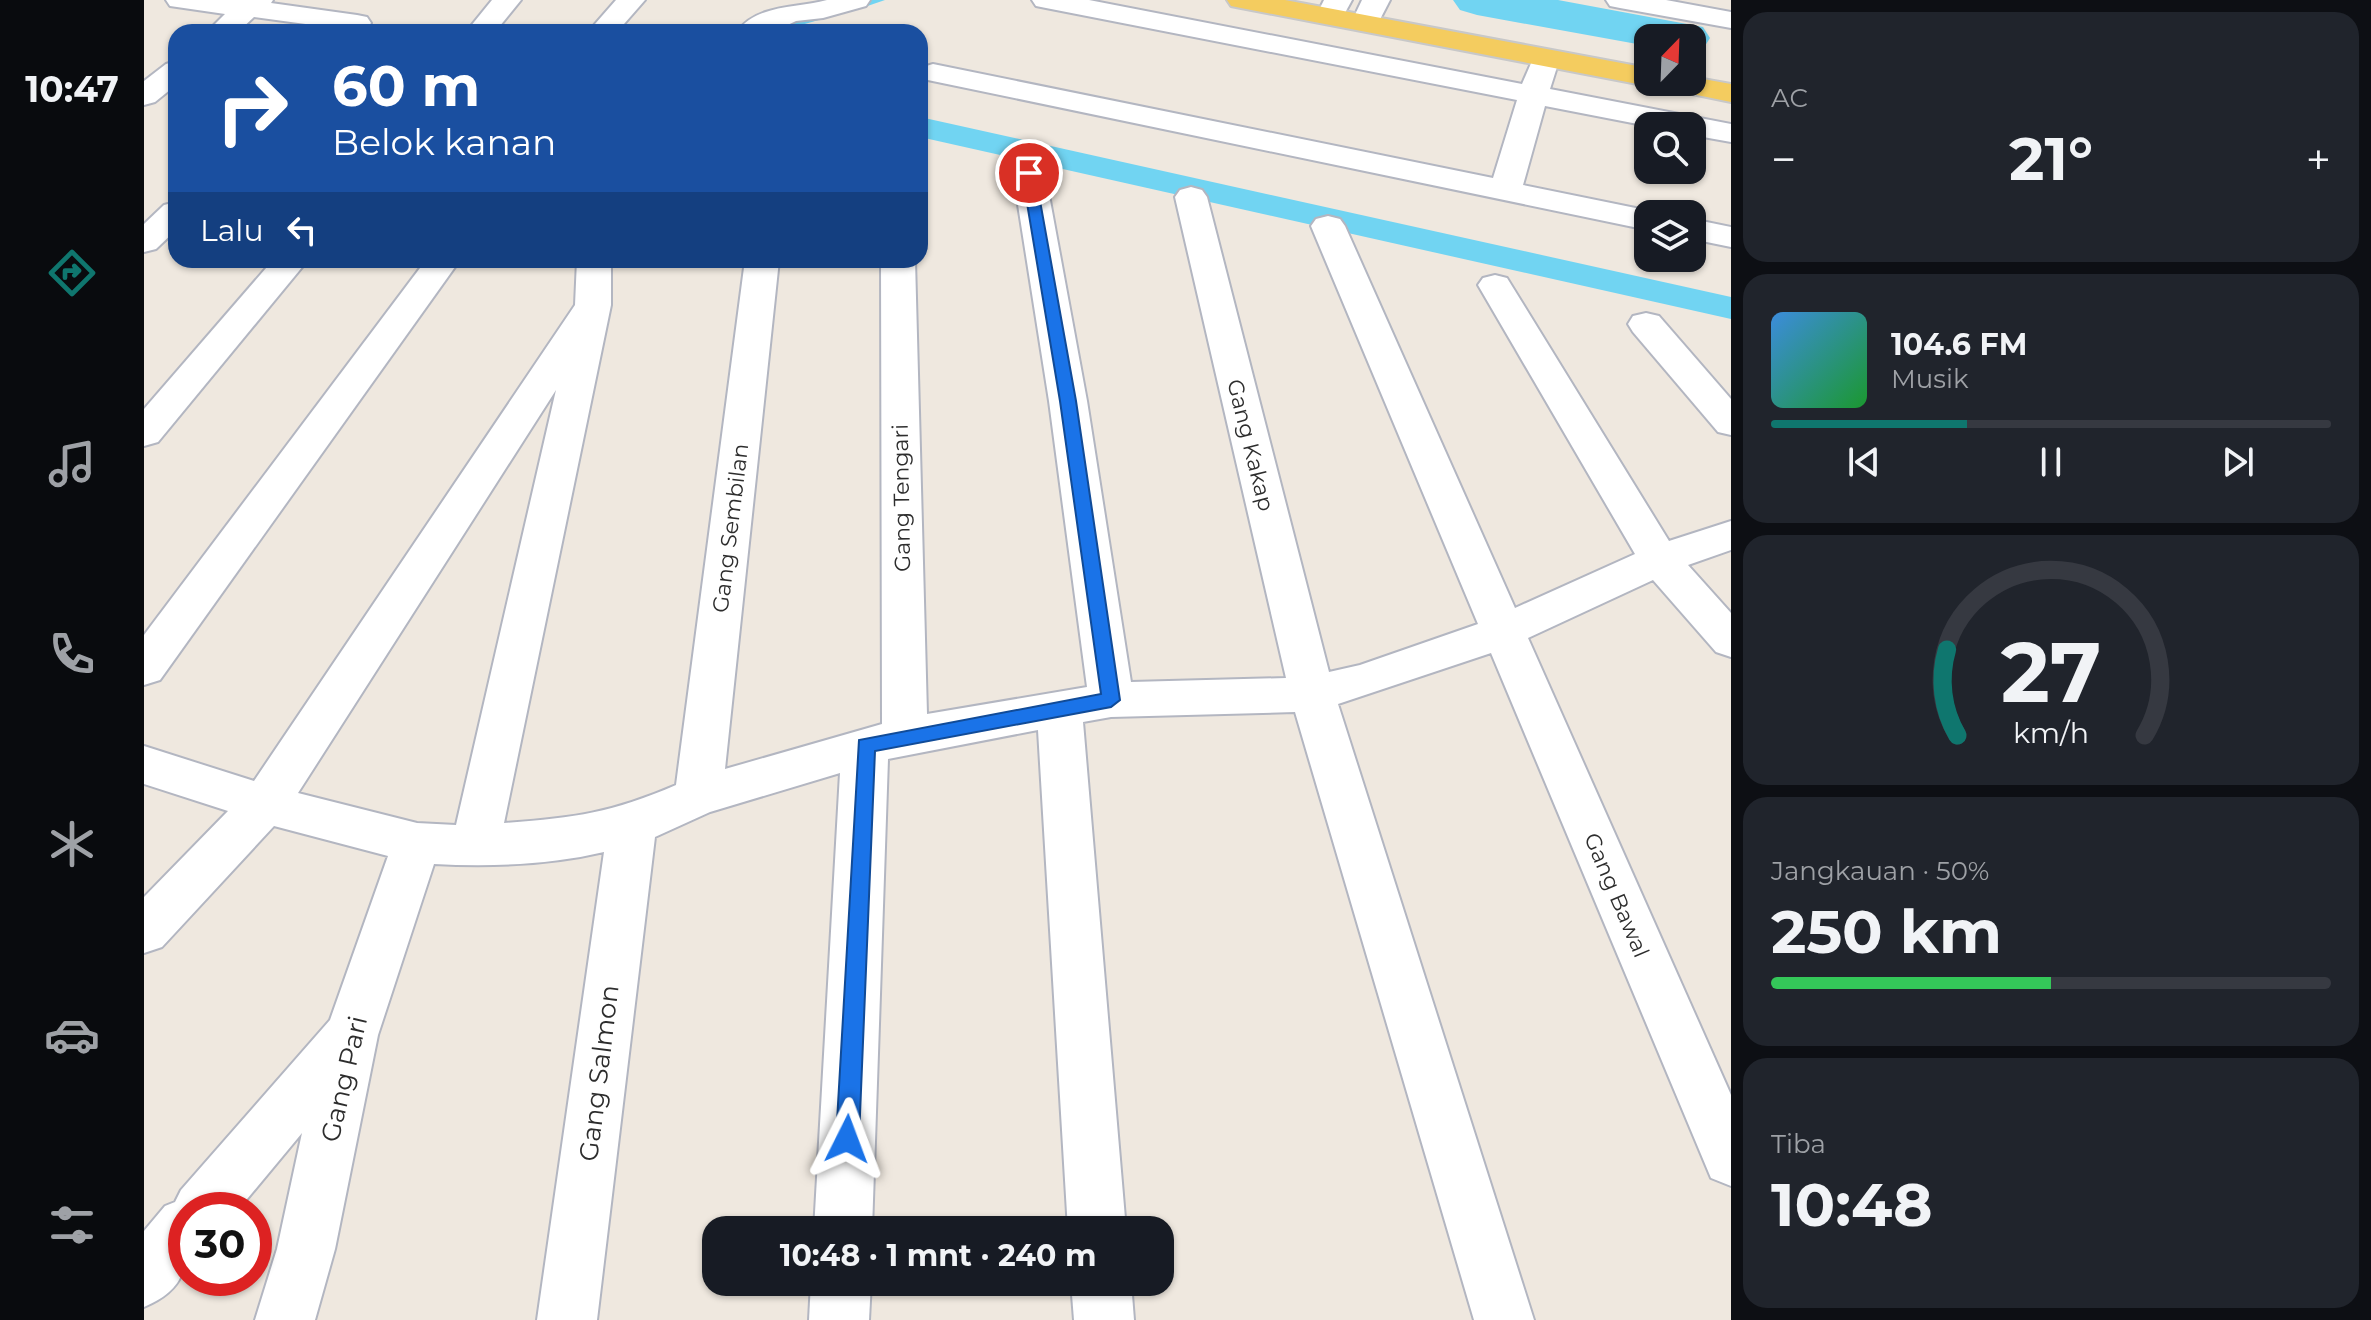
<!DOCTYPE html>
<html lang="id">
<meta charset="utf-8">
<style>
body{margin:0;font-family:Montserrat,sans-serif;background:#20242c;color:#f1f3f6;height:100vh;display:flex;flex-direction:column;font-size:30px;white-space:nowrap}
*{box-sizing:border-box;margin:0}
p{font-size:26px;color:#9ea1a6}
.icon{flex:none;width:44px;height:44px;fill:none;stroke:currentColor;stroke-width:2;stroke-linecap:round;stroke-linejoin:round}
.map{position:relative;flex:1;overflow:hidden}
.sheet{display:flex;flex-direction:column;gap:12px;padding:12px;background:#0d0f14;width:640px}
.sheet>*{flex:none}
.banner{position:absolute;left:24px;top:24px;width:760px;height:244px;border-radius:24px;box-shadow:0 2px 6px #0004;background:#1a4fa0;color:#fff;overflow:hidden}
.needle{width:52px;rotate:23deg}
.tools{position:absolute;left:1490px;top:24px;display:grid;gap:16px}
.tools a{display:grid;place-items:center;width:72px;height:72px;border-radius:16px;background:#171b24;box-shadow:0 2px 6px #0004;font-size:40px}
.speed{position:absolute;left:24px;top:1192px;display:flex;gap:16px;font-size:40px;font-weight:700;text-align:center}
.speed>*{display:grid;place-content:center;width:104px;height:104px;border-radius:50%;background:#171b24;box-shadow:0 2px 6px #0004;line-height:1}
.speed .limit{border:12px solid #d22;background:#fff;color:#111}
.pin{position:absolute;display:grid;place-items:center;width:68px;height:68px;color:#fff;margin:-34px;border:4px solid #fff;border-radius:50%;box-shadow:0 2px 8px #0007}
.me{position:absolute;width:88px;margin:-44px;rotate:3deg;stroke-linejoin:round;filter:drop-shadow(0 0 6px #0008)}
.turn{display:flex;align-items:center;gap:28px;height:168px;padding:0 32px;font-size:36px}
.turn .icon{width:104px;height:104px;stroke-width:2.5}
.turn b{display:block;font-size:56px;line-height:68px}
.then{display:flex;align-items:center;height:76px;padding:0 32px;background:#0003;gap:16px;font-size:30px}
.big{font-size:60px;font-weight:700;line-height:1.1}
.sheet .tile{flex:1;display:flex;flex-direction:column;justify-content:center;gap:12px;min-width:0;padding:0 28px;border-radius:24px;background:#20242c}
.sheet .dial{align-items:center;gap:0}
.dial svg{height:208px;overflow:visible;fill:none;stroke:#363941;stroke-width:7;stroke-linecap:round;text-anchor:middle}
.dial text{fill:#f1f3f6;stroke:none}
.song{display:flex;align-items:center;gap:24px}
.cover{width:96px;height:96px;border-radius:12px;background:linear-gradient(135deg,hsl(210 70% 55%),hsl(130 70% 35%))}
.played{height:8px;border-radius:4px;background:linear-gradient(90deg,#0f766e 35%,#363941 35%)}
.keys{display:flex;justify-content:space-around;direction:ltr}
.heat{display:flex;justify-content:space-between;align-items:center;font-size:44px;direction:ltr}
.charge{height:12px;border-radius:6px;background:linear-gradient(90deg,#34c759 50%,#363941 0)}
.trip{position:absolute;left:558px;top:1216px;width:472px;height:80px;border-radius:24px;background:#171b24;box-shadow:0 2px 6px #0004;font-weight:700;line-height:80px;text-align:center}
main{display:flex;flex:1;min-height:0}
.tab-bar{display:flex;flex-direction:column;width:144px;justify-content:space-around;align-items:center;background:#090b0e;color:#9ea1a6}
.tab-bar .icon{width:56px;height:56px}
.tab-bar .active{color:#0f766e}
.tab-bar b{font-size:36px;color:#f1f3f6}
.map>svg:first-child{display:block}
.lines{fill:none;stroke-linecap:round;stroke-linejoin:round}
.stream{fill:#71d4f2;fill-rule:evenodd}
.canal{fill:#71d4f2;fill-rule:evenodd}
.river{fill:#71d4f2;fill-rule:evenodd}
.minor-casing{stroke:#b3b6c1;stroke-width:4}
.major-casing{stroke:#c8c8c8;stroke-width:4}
.minor{fill:#fff;fill-rule:evenodd}
.major{fill:#f4cc5f;fill-rule:evenodd}
.route{fill:#1a73e8;stroke:#114b97;stroke-width:2}
.labels{text-anchor:middle;stroke-width:8;stroke-linejoin:round;paint-order:stroke}
.street-label{font-size:22px;fill:#2d2d2d;stroke:#fff}
.near-street-label{font-size:26px;fill:#2d2d2d;stroke:#fff}
</style>
<main>
<nav class="tab-bar">
<b>10:47</b>
<svg class="icon active" aria-label="directions" viewBox="0 0 24 24"><path d="M12 3l9 9-9 9-9-9zM9 14v-3h6M13 9l2 2-2 2"/></svg>
<svg class="icon" aria-label="music" viewBox="0 0 24 24"><path d="M9 18V5l10-2v13"/><circle cx="6" cy="18" r="3"/><circle cx="16" cy="16" r="3"/></svg>
<svg class="icon" aria-label="phone" viewBox="0 0 24 24"><path d="M5 4h4l2 5-3 2q2 4 5 5l2-3 5 2v4C11 20 4 13 5 4z"/></svg>
<svg class="icon" aria-label="climate" viewBox="0 0 24 24"><path d="M12 3v18M4 7l16 10M4 17L20 7"/></svg>
<svg class="icon" aria-label="car" viewBox="0 0 24 24"><path d="M5 17H2v-5l4-1 3-4h7l3 4 3 1v5h-3M9 17h6M6 11h13"/><circle cx="7" cy="17" r="2"/><circle cx="17" cy="17" r="2"/></svg>
<svg class="icon" aria-label="filters" viewBox="0 0 24 24"><path d="M4 7h16M4 17h16"/><circle cx="9" cy="7" r="2"/><circle cx="15" cy="17" r="2"/></svg>
</nav>
<div class="map">
<svg width="1587" height="1320" viewBox="0 0 1587 1320">
<rect width="100%" height="100%" fill="#efe8df"/>
<g class="lines">
<g class="stream">
<polygon points="728,0 741,0 706,12 702,9"/>
<polygon points="682,12 686,15 685,17 633,32 619,32"/>
</g>
<polygon class="canal" points="776,117 1587,297 1587,319 776,137"/>
<polygon class="river" points="1309,0 1414,0 1559,27 1566,38 1559,49 1548,51 1548,38 1504,38 1504,46 1333,15 1316,10"/>
<defs>
<g id="minor">
<polygon points="22,0 129,0 127,3 213,15 223,17 227,23 223,29 213,31 110,17 94,32 63,32 81,14 26,6"/>
<polygon points="348,0 377,0 351,32 322,32"/>
<polygon points="472,0 501,0 473,32 444,32"/>
<path d="M683 0H726L722 6 679 18 652 21 629 32H593C612 4 655 8 683 0Z"/>
<polygon points="888,0 945,0 1378,84 1388,61 1408,61 1413,67 1406,89 1587,124 1587,142 1548,135 1548,126 1504,126 1401,106 1379,185 1516,213 1504,214 1504,230 779,79 779,67 789,64 1349,178 1373,100 902,8 892,6"/>
<polygon points="1180,0 1208,0 1196,22 1176,22 1172,16"/>
<polygon points="1218,0 1246,0 1231,29 1211,29 1207,23"/>
<polygon points="1462,0 1522,0 1587,12 1587,28 1476,8 1466,6"/>
<polygon points="32,61 32,85 11,102 0,105 0,81 22,64"/>
<path d="M885 163 896 166 901 173 943 401 987 682 1142 678 1031 197 1036 190 1047 187 1058 190 1063 197 1185 672 1216 665 1334 624 1167 226 1172 219 1184 216 1196 219 1201 226 1371 608 1491 554 1334 285 1339 278 1351 275 1363 278 1525 541 1587 521V550L1544 565 1587 613V657L1572 652 1509 580 1384 638 1587 1095V1186L1567 1178 1347 653 1194 704 1390 1320H1330L1151 712 967 717 939 722 982 1230H924L894 730 744 759 728 1230H670L696 773 566 812 511 837 453 1320H393L460 852C405 865 346 867 290 864L234 1035 191 1249 171 1320H111L133 1249 158 1133 94 1210H42C42 1257 50 1286 0 1307V1231L21 1206 31 1202 37 1190 186 1020 244 856 130 826 18 947 0 953V897L84 811 0 784V746L110 781 431 305 433 260H467V305L360 823C430 818 467 813 532 785L601 260H635L581 769 738 724 737 260H771L783 714 943 687 905 401 869 173 874 166ZM412 390 312 825 273 823 154 793Z"/>
<polygon points="32,202 32,230 12,249 0,252 0,224 20,205"/>
<polygon points="1548,219 1587,227 1587,247 1548,239"/>
<polygon points="129,260 164,260 14,442 0,446 0,409"/>
<polygon points="282,260 316,260 16,680 0,685 0,635"/>
<polygon points="1502,313 1515,316 1587,399 1587,435 1574,432 1489,332 1484,324 1489,316"/>
<polygon points="667,1282 727,1282 725,1320 665,1320"/>
<polygon points="927,1282 987,1282 990,1320 930,1320"/>
</g>
<polygon id="major" points="1083,0 1141,0 1504,68 1504,82 1548,82 1548,77 1587,84 1587,102 1519,88 1515,83 1504,86 1097,8 1087,6"/>
</defs>
<use href="#minor" class="minor-casing"/>
<use href="#major" class="major-casing"/>
<use href="#minor" class="minor"/>
<use href="#major" class="major"/>
</g>
<polygon class="route" points="885,169 891,173 932,401 976,700 967,707 731,751 715,1139 711,1147 703,1150 695,1147 692,1139 715,740 957,694 916,401 878,173"/>
<g class="labels">
<g class="street-label">
<text transform="translate(1107 445) rotate(76)" y="8">Gang Kakap</text>
<text transform="translate(757 498) rotate(-91)" y="8">Gang Tengari</text>
<text transform="translate(586 528) rotate(-83)" y="8">Gang Sembilan</text>
<text transform="translate(1473 895) rotate(67)" y="8">Gang Bawal</text>
</g>
<g class="near-street-label">
<text transform="translate(455 1073) rotate(-83)" y="9">Gang Salmon</text>
<text transform="translate(200 1079) rotate(-77)" y="9">Gang Pari</text>
</g>
</g>
</svg>
<div class="tools">
<a><svg class="needle" viewBox="-14 -14 28 28"><path d="M0-13l5 13h-10z" fill="#e53935"/><path d="M0 13l5-13h-10z" fill="#9ea1a6"/></svg></a>
<a><svg class="icon" aria-label="search" viewBox="0 0 24 24"><circle cx="10" cy="10" r="6"/><path d="M15 15l6 6"/></svg></a>
<a><svg class="icon" aria-label="layers" viewBox="0 0 24 24"><path d="M12 4l9 5-9 5-9-5zM3 14l9 5 9-5"/></svg></a>
</div>
<div class="speed"><div class="limit">30</div></div>
<div class="pin" style="left:885px;top:173px;background:#d93025"><svg class="icon" aria-label="arrive" viewBox="0 0 24 24"><path d="M6 21V4h12l-3 4 3 4H6"/></svg></div>
<svg class="me" style="left:703px;top:1139px" viewBox="-20 -20 40 40"><path d="M0-17L14 15 0 8-14 15z" fill="#1a73e8" stroke="#fff" stroke-width="4"/></svg>
<div class="trip">10:48 · 1 mnt · 240 m</div>
<div class="banner">
<div class="turn"><svg class="icon" aria-label="right" viewBox="0 0 24 24"><path d="M7 20v-9h11M14 6l5 5-5 5"/></svg><div><b>60 m</b>Belok kanan</div></div>
<div class="then">Lalu<svg class="icon" aria-label="left" viewBox="0 0 24 24"><path d="M17 20v-9H6M10 6l-5 5 5 5"/></svg></div>
</div>
</div>
<section class="sheet">
<div class="tile"><p>AC</p>
<div class="heat"><a>−</a><b class="big">21°</b><a>+</a></div>
</div>
<div class="tile">
<div class="song"><i class="cover"></i><div><b>104.6 FM</b><p>Musik</p></div></div>
<div class="played"></div>
<div class="keys"><svg class="icon" aria-label="previous" viewBox="0 0 24 24"><path d="M18 5L8 12l10 7zM5 5v14"/></svg><svg class="icon" aria-label="pause" viewBox="0 0 24 24"><path d="M8 5v14M16 5v14"/></svg><svg class="icon" aria-label="next" viewBox="0 0 24 24"><path d="M6 5l10 7-10 7zM19 5v14"/></svg></div>
</div>
<div class="tile dial"><svg viewBox="0 0 100 80">
<path d="M14 69A42 42 0 1 1 86 69"/>
<path d="M14 69A42 42 0 0 1 10 36" stroke="#0f766e"/>
<text x="50" y="56" font-size="32" font-weight="700">27</text>
<text x="50" y="72" font-size="11">km/h</text>
</svg></div>
<div class="tile"><p>Jangkauan · 50%</p><b class="big">250 km</b><div class="charge"></div></div>
<div class="tile"><p>Tiba</p><b class="big">10:48</b></div>
</section>
</main>
